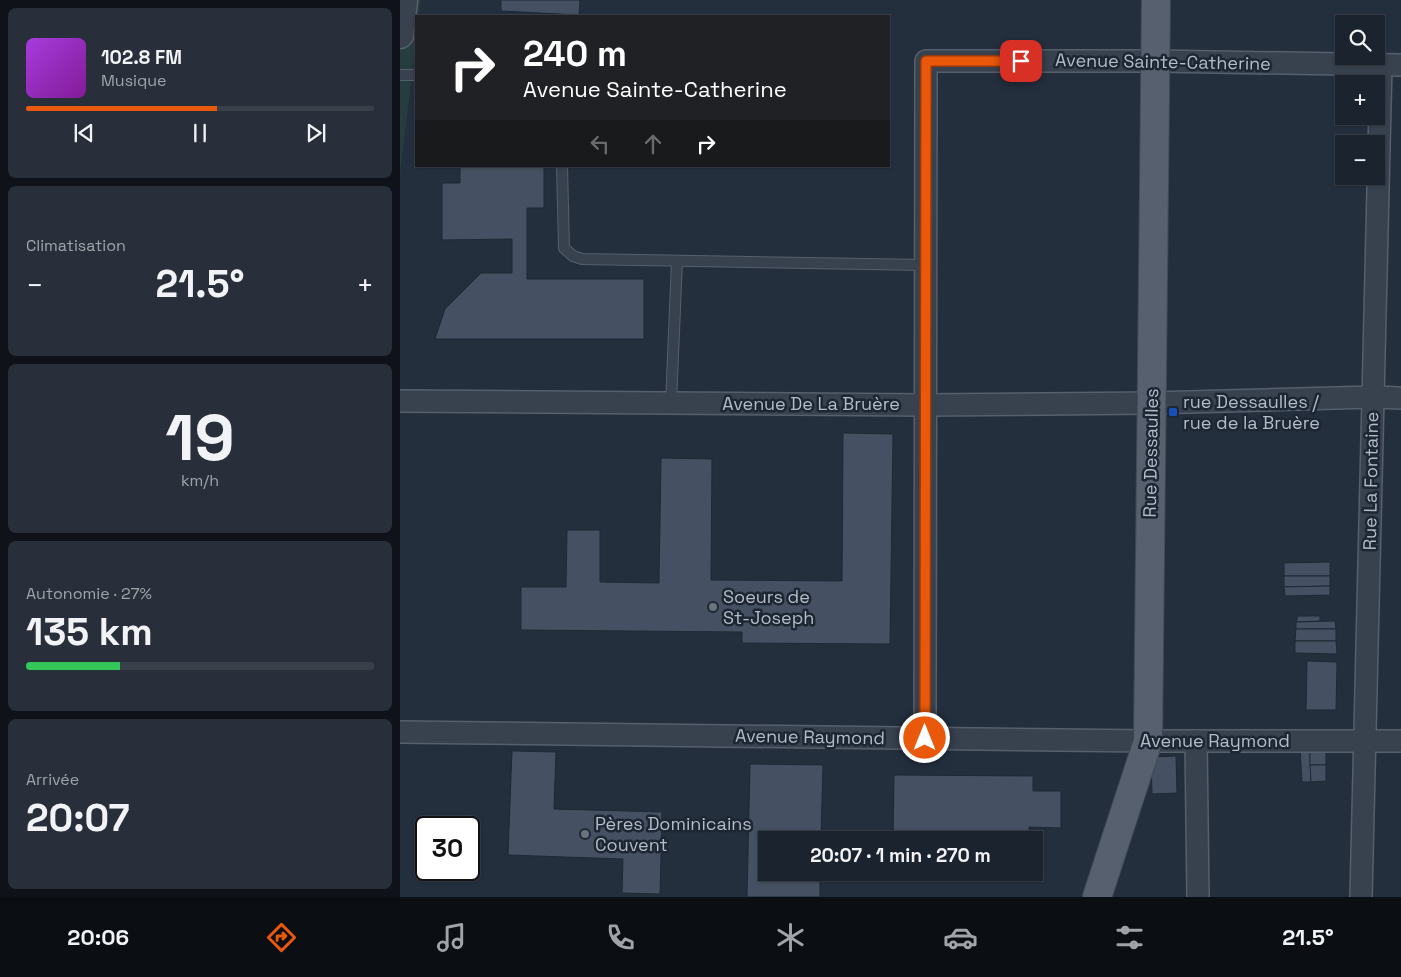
<!DOCTYPE html>
<html lang="fr">
<meta charset="utf-8">
<style>
body{margin:0;font-family:"Space Grotesk",sans-serif;background:#282f3a;color:#f1f3f6;height:100vh;display:flex;flex-direction:column;font-size:19px;white-space:nowrap}
*{box-sizing:border-box;margin:0}
p{font-size:16px;color:#a0a4aa}
.icon{flex:none;width:28px;height:28px;fill:none;stroke:currentColor;stroke-width:2;stroke-linecap:round;stroke-linejoin:round}
.map{position:relative;flex:1;overflow:hidden}
.sheet{display:flex;flex-direction:column;gap:8px;padding:8px;background:#0f1319;width:400px}
.sheet>*{flex:none}
.guide{position:absolute;left:15px;top:15px;width:475px;height:152px;border-radius:0px;box-shadow:0 1px 4px #0004,0 0 0 1px #39404a;background:#202124;color:#fff;overflow:hidden}
.buttons{position:absolute;left:935px;top:15px;display:grid;gap:10px}
.buttons a{display:grid;place-items:center;width:50px;height:50px;border-radius:0px;background:#1b232e;box-shadow:0 1px 4px #0004,0 0 0 1px #39404a;font-size:25px}
.speed{position:absolute;left:15px;top:816px;display:flex;gap:10px;font-size:25px;font-weight:700;text-align:center}
.speed>*{display:grid;place-content:center;width:65px;height:65px;border-radius:50%;background:#1b232e;box-shadow:0 1px 4px #0004,0 0 0 1px #39404a;line-height:1}
.speed .limit{border:2px solid #111;border-radius:8px;background:#fff;color:#111}
.pin{position:absolute;display:grid;place-items:center;width:42px;height:42px;color:#fff;margin:-21px;border-radius:10px;box-shadow:0 2px 8px #0006}
.me{position:absolute;width:55px;margin:-28px;rotate:0deg;stroke-linejoin:round;filter:drop-shadow(0 0 4px #0008)}
.turn{display:flex;align-items:center;gap:18px;height:105px;padding:0 25px;font-size:22px}
.turn .icon{width:65px;height:65px;stroke-width:2.5}
.turn b{display:block;font-size:35px;line-height:42px}
.lanes{display:flex;align-items:center;height:48px;padding:0 25px;background:#0003;justify-content:center;gap:25px;direction:ltr}
.lanes .off{opacity:.35}
.big{font-size:38px;font-weight:700;line-height:1.1}
.sheet .card{flex:1;display:flex;flex-direction:column;justify-content:center;gap:8px;min-width:0;padding:0 18px;border-radius:8px;background:#282f3a}
.sheet .dial{align-items:center;gap:0}
.dial b{font-size:65px;line-height:1}
.song{display:flex;align-items:center;gap:15px}
.cover{width:60px;height:60px;border-radius:8px;background:linear-gradient(135deg,hsl(280 70% 55%),hsl(290 70% 35%))}
.played{height:5px;border-radius:2px;background:linear-gradient(90deg,#ea580c 55%,#39404a 55%)}
.keys{display:flex;justify-content:space-around;direction:ltr}
.heat{display:flex;justify-content:space-between;align-items:center;font-size:28px;direction:ltr}
.charge{height:8px;border-radius:4px;background:linear-gradient(90deg,#34c759 27%,#39404a 0)}
.trip{position:absolute;left:358px;top:831px;width:285px;height:50px;border-radius:0px;background:#1b232e;box-shadow:0 1px 4px #0004,0 0 0 1px #39404a;font-weight:700;line-height:50px;text-align:center}
.tab-bar{display:flex;height:80px;justify-content:space-around;align-items:center;background:#0b0e12;color:#a0a4aa}
.tab-bar .icon{width:35px;height:35px}
.tab-bar .on{color:#ea580c}
.tab-bar b{font-size:22px;color:#f1f3f6}
main{display:flex;flex:1;min-height:0}
.map>svg:first-child{display:block}
.green{fill:#263c3f}
.building{fill:#455162;stroke:#1f2835}
.lines{fill:none;stroke-linecap:round;stroke-linejoin:round}
.service-casing{stroke:#565f6c;stroke-width:12}
.minor-casing{stroke:#565f6c;stroke-width:24}
.tertiary-casing{stroke:#565f6c;stroke-width:29}
.primary-casing{stroke:#414a57;stroke-width:30}
.service{stroke:#38414e;stroke-width:10}
.minor{stroke:#38414e;stroke-width:21}
.tertiary{stroke:#38414e;stroke-width:26}
.primary{stroke:#56606e;stroke-width:28}
.route-casing{stroke:#983908;stroke-width:12}
.route{stroke:#ea580c;stroke-width:9}
.transit-dot{fill:#1a4fb4;stroke:#1d2633;stroke-width:2}
.worship-dot{fill:#6b7280;stroke:#1d2633;stroke-width:2}
.labels{text-anchor:middle;stroke-width:5;stroke-linejoin:round;paint-order:stroke}
.street-label{font-size:18px;fill:#b4bcc9;stroke:#1d2633}
.poi-label{font-size:18px;fill:#b4bcc9;stroke:#1d2633;text-anchor:start}
</style>
<main>
<section class="sheet">
<div class="card">
<div class="song"><i class="cover"></i><div><b>102.8 FM</b><p>Musique</p></div></div>
<div class="played"></div>
<div class="keys"><svg class="icon" aria-label="previous" viewBox="0 0 24 24"><path d="M18 5L8 12l10 7zM5 5v14"/></svg><svg class="icon" aria-label="pause" viewBox="0 0 24 24"><path d="M8 5v14M16 5v14"/></svg><svg class="icon" aria-label="next" viewBox="0 0 24 24"><path d="M6 5l10 7-10 7zM19 5v14"/></svg></div>
</div>
<div class="card"><p>Climatisation</p>
<div class="heat"><a>−</a><b class="big">21.5°</b><a>+</a></div>
</div>
<div class="card dial"><b>19</b><p>km/h</p></div>
<div class="card"><p>Autonomie · 27%</p><b class="big">135 km</b><div class="charge"></div></div>
<div class="card"><p>Arrivée</p><b class="big">20:07</b></div>
</section>
<div class="map">
<svg width="1001" height="897" viewBox="0 0 1001 897">
<rect width="100%" height="100%" fill="#242f3e"/>
<polygon class="green" points="0,0 21,0 19,16 16,16 16,40 0,174"/>
<g class="building">
<polygon points="101,0 180,0 179,15 101,11"/>
<polygon points="60,166 144,166 144,208 127,208 127,279 244,279 244,339 35,339 45,309 81,273 112,273 112,239 42,240 42,183 60,183"/>
<polygon points="443,433 493,434 490,644 342,643 342,632 121,630 121,587 166,587 167,530 200,530 200,582 259,583 261,458 312,459 311,580 442,581"/>
<polygon points="930,562 930,576 884,576 884,563"/>
<polygon points="884,576 930,576 930,586 884,587"/>
<polygon points="930,586 930,595 885,596 884,587"/>
<polygon points="898,616 920,616 920,621 896,622"/>
<polygon points="935,621 936,629 896,629 896,622"/>
<polygon points="896,629 936,629 936,641 895,641"/>
<polygon points="895,641 936,641 937,654 895,653"/>
<polygon points="907,661 937,662 936,710 906,710"/>
<polygon points="900,748 910,748 911,782 902,782"/>
<rect x="910" y="748" width="16" height="17"/>
<polygon points="112,751 156,752 154,809 262,812 260,894 222,893 223,859 108,855"/>
<polygon points="776,756 777,793 752,794 751,757"/>
<polygon points="350,764 423,765 421,840 366,840 366,872 420,872 420,897 347,897"/>
<polygon points="910,765 926,765 926,781 911,782"/>
<polygon points="494,775 633,776 633,791 661,791 661,828 629,827 629,840 493,840"/>
</g>
<g class="lines">
<defs>
<g id="service">
<polyline points="0,75 16,75"/>
<polyline points="162,166 164,248 173,256 182,259 526,265"/>
<polyline points="271,403 277,261"/>
</g>
<g id="minor">
<polyline points="0,401 526,405 752,403 973,397 1001,398"/>
<polyline points="0,732 748,741 1001,741"/>
<polyline points="525,738 526,61 755,61 1001,65"/>
<polyline points="796,741 798,897"/>
<polyline points="961,897 981,65"/>
</g>
<polyline id="tertiary" points="0,35 4,0"/>
<polyline id="primary" points="697,897 748,741 756,0"/>
</defs>
<use href="#service" class="service-casing"/>
<use href="#minor" class="minor-casing"/>
<use href="#tertiary" class="tertiary-casing"/>
<use href="#primary" class="primary-casing"/>
<use href="#service" class="service"/>
<use href="#minor" class="minor"/>
<use href="#tertiary" class="tertiary"/>
<use href="#primary" class="primary"/>
</g>
<g class="lines">
<defs>
<polyline id="route" points="525,738 526,61 621,61"/>
</defs>
<use href="#route" class="route-casing"/>
<use href="#route" class="route"/>
</g>
<rect class="transit-dot" x="768" y="407" width="10" height="10" rx="2.5"/>
<g class="worship-dot">
<circle cx="313" cy="607" r="5"/>
<circle cx="185" cy="834" r="5"/>
</g>
<g class="labels">
<g class="street-label">
<text transform="translate(763 62) rotate(1)" y="6">Avenue Sainte-Catherine</text>
<text x="411" y="410">Avenue De La Bruère</text>
<text transform="translate(751 453) rotate(-89)" y="6">Rue Dessaulles</text>
<text transform="translate(971 481) rotate(-89)" y="6">Rue La Fontaine</text>
<text transform="translate(410 737) rotate(1)" y="6">Avenue Raymond</text>
<text x="815" y="747">Avenue Raymond</text>
</g>
<g class="poi-label">
<text x="783" y="408">rue Dessaulles /<tspan x="783" dy="21">rue de la Bruère</tspan></text>
<text x="323" y="603">Soeurs de<tspan x="323" dy="21">St-Joseph</tspan></text>
<text x="195" y="830">Pères Dominicains<tspan x="195" dy="21">Couvent</tspan></text>
</g>
</g>
</svg>
<div class="buttons">
<a><svg class="icon" aria-label="search" viewBox="0 0 24 24"><circle cx="10" cy="10" r="6"/><path d="M15 15l6 6"/></svg></a>
<a>+</a>
<a>−</a>
</div>
<div class="speed"><div class="limit">30</div></div>
<div class="pin" style="left:621px;top:61px;background:#d93025"><svg class="icon" aria-label="arrive" viewBox="0 0 24 24"><path d="M6 21V4h12l-3 4 3 4H6"/></svg></div>
<svg class="me" style="left:525px;top:738px" viewBox="-20 -20 40 40"><circle r="17" fill="#ea580c" stroke="#fff" stroke-width="3"/><path d="M0-11L8 9 0 5-8 9z" fill="#fff"/></svg>
<div class="trip">20:07 · 1 min · 270 m</div>
<div class="guide">
<div class="turn"><svg class="icon" aria-label="right" viewBox="0 0 24 24"><path d="M7 20v-9h11M14 6l5 5-5 5"/></svg><div><b>240 m</b>Avenue Sainte-Catherine</div></div>
<div class="lanes"><svg class="icon off" aria-label="left" viewBox="0 0 24 24"><path d="M17 20v-9H6M10 6l-5 5 5 5"/></svg><svg class="icon off" aria-label="ahead" viewBox="0 0 24 24"><path d="M12 20V5M6 11l6-6 6 6"/></svg><svg class="icon" aria-label="right" viewBox="0 0 24 24"><path d="M7 20v-9h11M14 6l5 5-5 5"/></svg></div>
</div>
</div>
</main>
<nav class="tab-bar">
<b>20:06</b>
<svg class="icon on" aria-label="directions" viewBox="0 0 24 24"><path d="M12 3l9 9-9 9-9-9zM9 14v-3h6M13 9l2 2-2 2"/></svg>
<svg class="icon" aria-label="music" viewBox="0 0 24 24"><path d="M9 18V5l10-2v13"/><circle cx="6" cy="18" r="3"/><circle cx="16" cy="16" r="3"/></svg>
<svg class="icon" aria-label="phone" viewBox="0 0 24 24"><path d="M5 4h4l2 5-3 2q2 4 5 5l2-3 5 2v4C11 20 4 13 5 4z"/></svg>
<svg class="icon" aria-label="climate" viewBox="0 0 24 24"><path d="M12 3v18M4 7l16 10M4 17L20 7"/></svg>
<svg class="icon" aria-label="car" viewBox="0 0 24 24"><path d="M5 17H2v-5l4-1 3-4h7l3 4 3 1v5h-3M9 17h6M6 11h13"/><circle cx="7" cy="17" r="2"/><circle cx="17" cy="17" r="2"/></svg>
<svg class="icon" aria-label="filters" viewBox="0 0 24 24"><path d="M4 7h16M4 17h16"/><circle cx="9" cy="7" r="2"/><circle cx="15" cy="17" r="2"/></svg>
<b>21.5°</b>
</nav>
